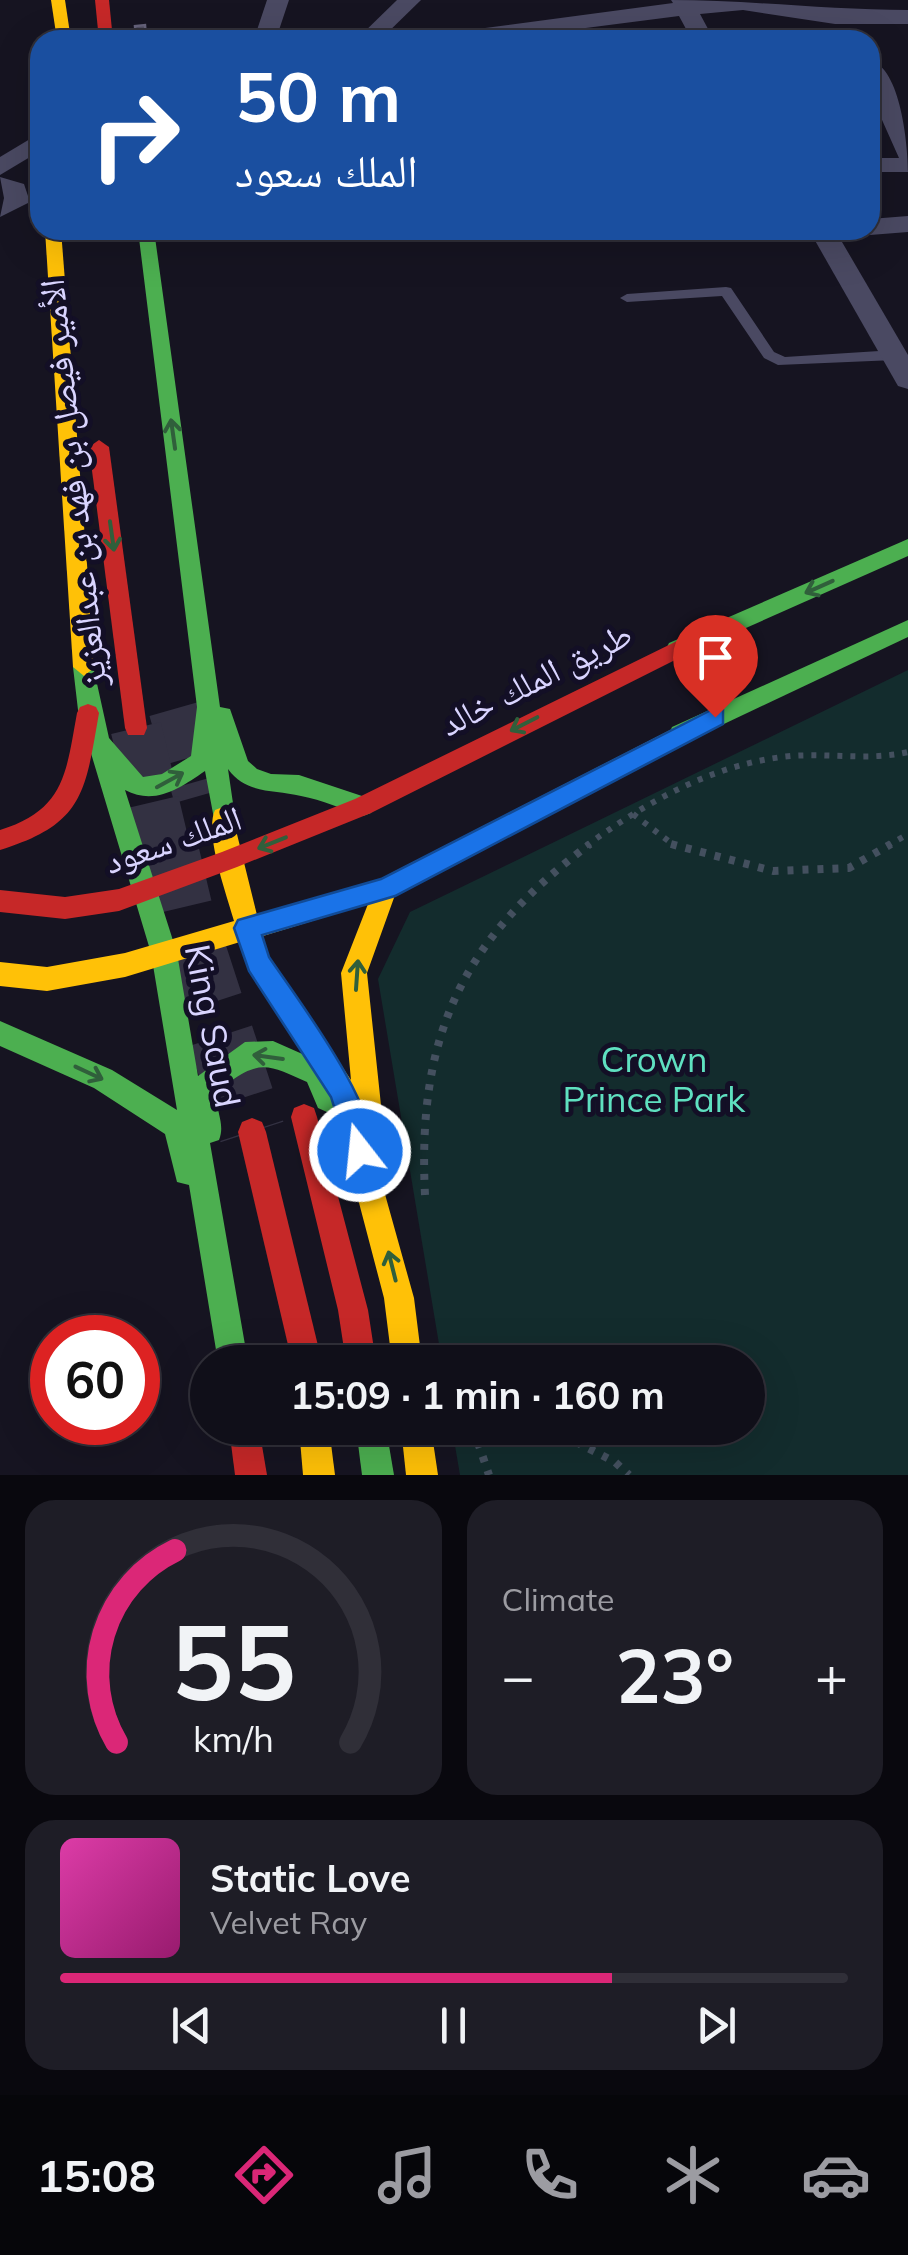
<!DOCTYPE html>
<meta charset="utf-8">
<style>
body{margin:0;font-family:Mulish,"Noto Naskh Arabic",sans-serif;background:#1e1d26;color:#f1f3f6;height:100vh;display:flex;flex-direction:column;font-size:38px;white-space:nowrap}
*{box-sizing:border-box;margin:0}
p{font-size:32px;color:#9c9ca2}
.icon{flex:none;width:55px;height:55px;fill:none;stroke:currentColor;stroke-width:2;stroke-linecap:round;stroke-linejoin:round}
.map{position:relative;height:1475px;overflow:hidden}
.details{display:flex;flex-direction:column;gap:25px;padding:25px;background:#09080e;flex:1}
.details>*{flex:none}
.top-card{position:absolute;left:30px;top:30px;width:850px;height:210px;border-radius:30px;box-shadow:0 10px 40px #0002,0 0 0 2px #302f38;background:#1a4fa0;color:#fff;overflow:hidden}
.speed{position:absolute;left:30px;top:1315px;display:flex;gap:20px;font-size:50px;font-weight:700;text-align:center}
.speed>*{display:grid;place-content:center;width:130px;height:130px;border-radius:50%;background:#100f19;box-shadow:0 10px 40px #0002,0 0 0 2px #302f38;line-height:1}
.speed .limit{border:15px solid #d22;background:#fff;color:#111}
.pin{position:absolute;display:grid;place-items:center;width:85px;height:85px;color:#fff;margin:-102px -42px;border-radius:50% 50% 50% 0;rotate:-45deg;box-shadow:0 0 10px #0007}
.pin .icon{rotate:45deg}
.me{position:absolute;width:110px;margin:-55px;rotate:344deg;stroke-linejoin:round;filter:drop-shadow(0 0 8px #0008)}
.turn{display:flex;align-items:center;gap:35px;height:210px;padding:0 40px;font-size:45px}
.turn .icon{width:130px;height:130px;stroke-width:2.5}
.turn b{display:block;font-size:70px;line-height:85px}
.big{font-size:75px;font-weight:700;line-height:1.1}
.details .card{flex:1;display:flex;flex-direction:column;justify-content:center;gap:15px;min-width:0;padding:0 35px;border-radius:30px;background:#1e1d26}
.details .dial{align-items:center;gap:0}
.dial svg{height:260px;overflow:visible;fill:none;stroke:#302f38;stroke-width:7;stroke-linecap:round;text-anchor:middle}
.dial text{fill:#f1f3f6;stroke:none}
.song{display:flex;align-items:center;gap:30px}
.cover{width:120px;height:120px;border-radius:15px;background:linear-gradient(135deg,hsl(320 70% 55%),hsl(320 70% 35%))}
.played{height:10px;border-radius:5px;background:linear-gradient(90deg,#db2777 70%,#302f38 70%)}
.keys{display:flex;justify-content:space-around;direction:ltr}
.heat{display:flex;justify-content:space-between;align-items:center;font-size:55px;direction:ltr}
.details .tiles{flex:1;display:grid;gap:25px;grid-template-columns:1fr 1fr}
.card:last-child{grid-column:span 2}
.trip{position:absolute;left:190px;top:1345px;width:575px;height:100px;border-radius:50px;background:#100f19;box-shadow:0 10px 40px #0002,0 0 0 2px #302f38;font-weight:700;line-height:100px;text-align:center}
.tab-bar{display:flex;height:160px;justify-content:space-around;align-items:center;background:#06060a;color:#9c9ca2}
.tab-bar .icon{width:70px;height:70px}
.tab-bar .active{color:#db2777}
.tab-bar b{font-size:45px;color:#f1f3f6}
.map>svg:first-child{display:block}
.green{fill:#132c2d}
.building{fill:#504e63;stroke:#66637b;stroke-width:2.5}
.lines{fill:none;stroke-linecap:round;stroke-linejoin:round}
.primary-tunnel-far1{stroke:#333142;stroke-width:51;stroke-dasharray:51 25;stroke-linecap:butt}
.primary-tunnel{stroke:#333142;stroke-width:66;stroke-dasharray:66 34;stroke-linecap:butt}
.path-far1{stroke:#44505f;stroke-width:6;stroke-dasharray:5 8;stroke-linecap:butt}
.path{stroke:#44505f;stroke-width:8;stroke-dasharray:6 9;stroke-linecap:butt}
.lane{fill:#4a4962;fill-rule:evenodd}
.street{fill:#4a4962;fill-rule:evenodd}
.fast{fill:#4caf50;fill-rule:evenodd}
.slow{fill:#ffc107;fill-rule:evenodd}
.jam{fill:#c62828;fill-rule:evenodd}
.oneway{stroke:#305f3b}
.route{fill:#1a73e8;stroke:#114b97;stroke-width:2.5}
.labels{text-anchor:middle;stroke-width:10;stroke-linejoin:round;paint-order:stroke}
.street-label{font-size:35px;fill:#d9d4ff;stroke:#130f26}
.park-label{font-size:35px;fill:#5fe0c0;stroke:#130f26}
</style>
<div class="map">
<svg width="908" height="1475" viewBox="0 0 908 1475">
<rect width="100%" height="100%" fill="#161421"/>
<polygon class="green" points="908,670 908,1475 460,1475 452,1428 748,1428 748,1362 442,1362 378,979 410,912"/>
<polygon class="building" points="145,25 146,37 136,38 135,26"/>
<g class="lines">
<g class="primary-tunnel-far1">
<polyline points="174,709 199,796"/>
<polyline points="136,728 164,846"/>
</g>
<polyline class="primary-tunnel" points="164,844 180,911 252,1132"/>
<g class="path-far1">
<polyline points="633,814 675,846"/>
<path d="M586 846C646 802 715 763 791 756 830 753 869 761 908 752"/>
<polyline points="887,846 908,834"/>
</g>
<g class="path">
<polyline points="671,844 773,871 849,868 891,844"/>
<path d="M425 1195C417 1035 462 939 590 844"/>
<polyline points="473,1428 489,1475"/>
<polyline points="549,1428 615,1462 629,1475"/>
</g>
<polygon class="lane" points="726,287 731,288 774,352 785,357 895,350 902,355 895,360 778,365 764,358 722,296 627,302 620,298 627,294"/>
<g class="street">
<polygon points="267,0 289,0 278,33 292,40 150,40 147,36 158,29 256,33"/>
<polygon points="397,0 421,0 380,40 356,40"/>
<path d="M671 0C749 0 829 10 908 10V24H835L743 10 700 14 714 40H692L679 16 493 40H436L447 33 673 3Z"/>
<path d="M870 60C901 68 908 146 908 172H870V158H899L870 93Z"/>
<polygon points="40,133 40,151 0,175 0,157"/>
<polygon points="0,177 24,184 30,202 0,217 4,198"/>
<polygon points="908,216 908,232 870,235 859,230 870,230 870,219"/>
<polygon points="809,230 835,230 908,355 908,389 898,386"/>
</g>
<g class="fast">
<path d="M138 230H154L220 707 230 709 248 761 257 769 271 774 299 775 371 799 375 806 371 813 363 816C343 809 322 800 301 796 274 789 247 795 228 769L235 817 231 824 223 827 215 824 205 771C180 788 155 806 125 790L177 953 198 1076 245 1042 273 1041 325 1064 340 1099 336 1108 327 1112 318 1108 307 1082C274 1068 262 1058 231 1081 223 1087 217 1089 217 1099 217 1114 225 1125 219 1140L210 1143 248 1362H218L189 1185 177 1182 165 1134 94 1088 0 1046V1021L112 1070 177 1110 151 953 78 710 73 667 84 658 92 661 109 738 143 777 162 774 191 756 197 707Z"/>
<polygon points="908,539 908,556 685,655 669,655 666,649 669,643"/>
<polygon points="908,620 908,637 688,741 672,741 669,734 672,727"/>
<polygon points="356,1428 386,1428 394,1475 362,1475"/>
</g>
<g class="slow">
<polygon points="51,0 65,0 71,40 57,40"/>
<polygon points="45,230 61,230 95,667 84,676 73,667"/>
<path d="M680 725 688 727 691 734 688 741 395 895 367 973 383 1124 379 1134 369 1137 414 1298 422 1362H392L384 1298 331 1096 249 970 240 942 125 977 47 991 0 986V962L47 967 125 953 234 921C227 895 204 834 215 810L223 807 231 810 257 915 380 879ZM368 904 341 973 351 1080 269 957 263 936Z"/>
<polygon points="299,1428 329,1428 335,1475 303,1475"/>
<polygon points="401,1428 431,1428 438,1475 406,1475"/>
</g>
<g class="jam">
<polygon points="95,0 109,0 113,40 99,40"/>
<polygon points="99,440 109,447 147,728 144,735 128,735 125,728 89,447"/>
<polygon points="677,641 688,649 685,655 371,813 237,867 119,911 65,919 0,912 0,890 65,897 119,889 222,852 355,799"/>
<path d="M88 704 96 707 99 713C85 793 84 824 0 850V830C65 810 66 773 77 713L80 707Z"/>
<polygon points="304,1104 314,1108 317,1117 368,1310 376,1362 346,1362 338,1310 291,1117 294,1108"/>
<polygon points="252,1118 262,1122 266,1132 322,1362 292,1362 238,1132 242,1122"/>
<polygon points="229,1428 259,1428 267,1475 235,1475"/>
</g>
</g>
<defs><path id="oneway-shaft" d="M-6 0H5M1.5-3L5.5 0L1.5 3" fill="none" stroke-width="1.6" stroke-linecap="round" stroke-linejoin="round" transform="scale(2.5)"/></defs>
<g class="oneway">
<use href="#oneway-shaft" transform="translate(173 434) rotate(-98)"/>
<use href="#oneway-shaft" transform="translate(112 536) rotate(82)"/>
<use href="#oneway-shaft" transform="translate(819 587) rotate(156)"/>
<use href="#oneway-shaft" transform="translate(524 724) rotate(153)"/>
<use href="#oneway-shaft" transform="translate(170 780) rotate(-29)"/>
<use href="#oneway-shaft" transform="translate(272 843) rotate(158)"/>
<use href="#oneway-shaft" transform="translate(357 975) rotate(-86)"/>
<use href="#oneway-shaft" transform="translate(268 1057) rotate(-172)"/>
<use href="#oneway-shaft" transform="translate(89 1073) rotate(25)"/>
<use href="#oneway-shaft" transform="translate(392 1266) rotate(-104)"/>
</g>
<path class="route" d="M715 708 723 710V724L395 896 262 935 269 957C295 996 388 1117 370 1161L360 1165 351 1161 331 1097 249 971 234 928 238 920 381 879Z"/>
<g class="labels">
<g class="street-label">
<text transform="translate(73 483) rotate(-96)" y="12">الأمير فيصل بن فهد بن عبدالعزيز</text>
<text transform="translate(536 679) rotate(-27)" y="12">طريق الملك خالد</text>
<text transform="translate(173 840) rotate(-19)" y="12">الملك سعود</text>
<text transform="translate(212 1026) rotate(79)" y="12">King Saud</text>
</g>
<g class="park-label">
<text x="654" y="1072">Crown<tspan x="654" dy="40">Prince Park</tspan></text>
</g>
</g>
</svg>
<div class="speed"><div class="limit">60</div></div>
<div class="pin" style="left:715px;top:717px;background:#d93025"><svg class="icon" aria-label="arrive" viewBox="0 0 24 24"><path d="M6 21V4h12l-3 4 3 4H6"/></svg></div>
<svg class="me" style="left:360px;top:1151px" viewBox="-20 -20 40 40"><circle r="17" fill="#1a73e8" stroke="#fff" stroke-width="3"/><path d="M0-11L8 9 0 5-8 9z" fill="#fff"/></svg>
<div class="trip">15:09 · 1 min · 160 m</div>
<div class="top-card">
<div class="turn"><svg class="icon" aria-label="right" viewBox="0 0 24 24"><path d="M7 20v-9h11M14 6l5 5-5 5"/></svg><div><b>50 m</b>الملك سعود</div></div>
</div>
</div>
<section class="details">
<div class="tiles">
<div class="card dial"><svg viewBox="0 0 100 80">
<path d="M14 69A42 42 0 1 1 86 69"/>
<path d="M14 69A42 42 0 0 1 32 10" stroke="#db2777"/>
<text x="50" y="56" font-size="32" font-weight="700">55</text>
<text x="50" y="72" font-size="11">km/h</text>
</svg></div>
<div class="card"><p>Climate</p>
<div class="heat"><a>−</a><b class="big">23°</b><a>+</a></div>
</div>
<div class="card">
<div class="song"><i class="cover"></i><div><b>Static Love</b><p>Velvet Ray</p></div></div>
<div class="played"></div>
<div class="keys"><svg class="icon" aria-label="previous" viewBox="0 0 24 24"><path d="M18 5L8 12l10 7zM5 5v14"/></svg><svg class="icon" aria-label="pause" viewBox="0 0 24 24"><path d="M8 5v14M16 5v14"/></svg><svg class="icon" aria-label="next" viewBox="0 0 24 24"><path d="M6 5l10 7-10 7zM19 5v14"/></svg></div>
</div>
</div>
</section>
<nav class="tab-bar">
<b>15:08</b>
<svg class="icon active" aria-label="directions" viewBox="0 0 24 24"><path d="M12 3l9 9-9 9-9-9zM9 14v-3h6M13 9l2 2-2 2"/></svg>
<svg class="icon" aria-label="music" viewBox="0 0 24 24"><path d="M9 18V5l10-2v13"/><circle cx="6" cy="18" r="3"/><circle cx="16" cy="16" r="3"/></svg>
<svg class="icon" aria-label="phone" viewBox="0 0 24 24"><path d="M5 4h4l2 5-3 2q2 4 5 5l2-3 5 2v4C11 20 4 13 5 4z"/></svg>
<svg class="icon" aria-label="climate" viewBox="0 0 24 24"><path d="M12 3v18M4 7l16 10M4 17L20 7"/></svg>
<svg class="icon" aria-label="car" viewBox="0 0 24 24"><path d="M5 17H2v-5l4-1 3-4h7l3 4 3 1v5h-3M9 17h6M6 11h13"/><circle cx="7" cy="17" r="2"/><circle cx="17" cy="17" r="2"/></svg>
</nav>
